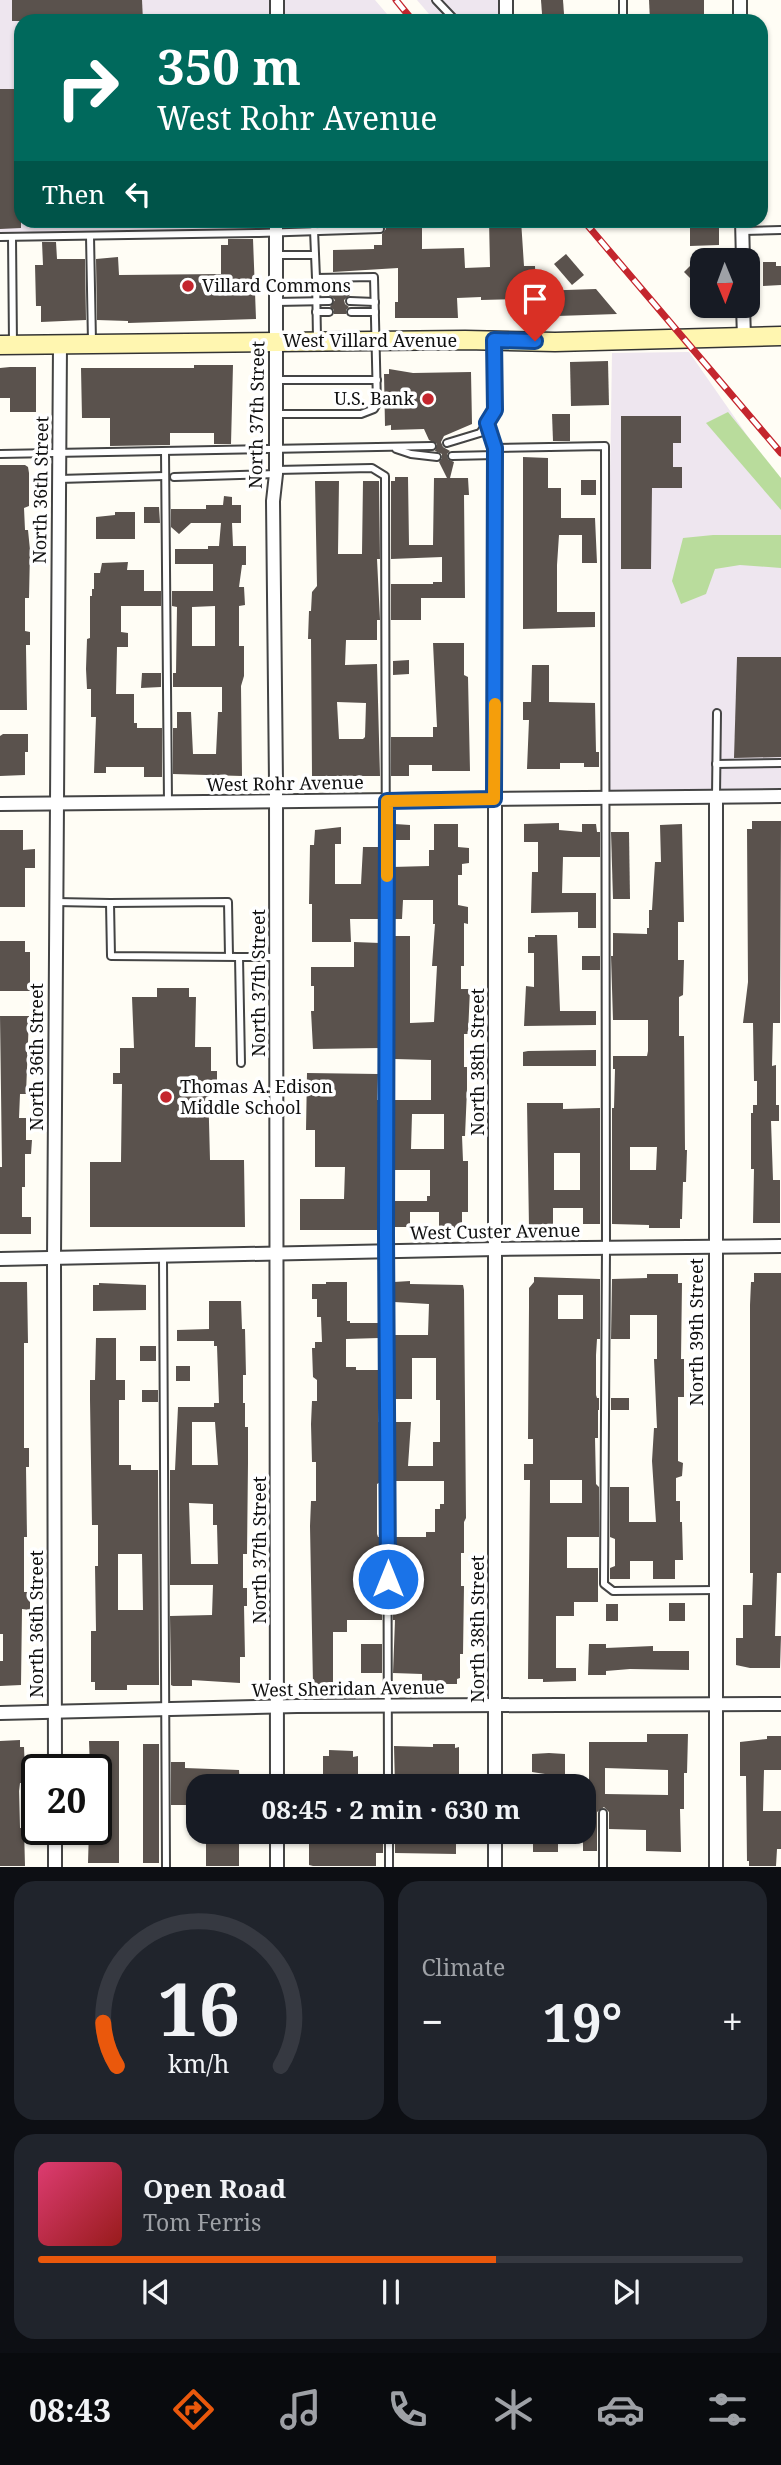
<!DOCTYPE html>
<meta charset="utf-8">
<style>
body{margin:0;font-family:"Noto Serif",serif;background:#20242c;color:#f1f3f6;height:100vh;display:flex;flex-direction:column;font-size:26px;white-space:nowrap}
*{box-sizing:border-box;margin:0}
p{font-size:23px;color:#9ea1a6}
.icon{flex:none;width:38px;height:38px;fill:none;stroke:currentColor;stroke-width:2;stroke-linecap:round;stroke-linejoin:round}
.map{position:relative;height:1867px;overflow:hidden}
.side{display:flex;flex-direction:column;gap:14px;padding:14px;background:#0d0f14;flex:1}
.side>*{flex:none}
.top-card{position:absolute;left:14px;top:14px;width:754px;height:214px;border-radius:21px;box-shadow:0 2px 5px #0004;background:#00695c;color:#fff;overflow:hidden}
.needle{width:46px;rotate:179deg}
.controls{position:absolute;left:690px;top:248px;display:grid;gap:14px}
.controls a{display:grid;place-items:center;width:70px;height:70px;border-radius:14px;background:#171b24;box-shadow:0 2px 5px #0004;font-size:35px}
.speed{position:absolute;left:21px;top:1754px;display:flex;gap:14px;font-size:35px;font-weight:700;text-align:center}
.speed>*{display:grid;place-content:center;width:91px;height:91px;border-radius:50%;background:#171b24;box-shadow:0 2px 5px #0004;line-height:1}
.speed .limit{border:4px solid #111;border-radius:10px;background:#fff;color:#111}
.pin{position:absolute;display:grid;place-items:center;width:60px;height:60px;color:#fff;margin:-72px -30px;border-radius:50% 50% 50% 0;rotate:-45deg;box-shadow:0 0 7px #0007}
.pin .icon{rotate:45deg}
.me{position:absolute;width:77px;margin:-38px;rotate:0deg;stroke-linejoin:round;filter:drop-shadow(0 0 5px #0008)}
.turn{display:flex;align-items:center;gap:24px;height:147px;padding:0 28px;font-size:32px}
.turn .icon{width:91px;height:91px;stroke-width:2.5}
.turn b{display:block;font-size:49px;line-height:60px}
.then{display:flex;align-items:center;height:66px;padding:0 28px;background:#0003;gap:14px;font-size:26px}
.big{font-size:52px;font-weight:700;line-height:1.1}
.side .card{flex:1;display:flex;flex-direction:column;justify-content:center;gap:10px;min-width:0;padding:0 24px;border-radius:21px;background:#20242c}
.side .dial{align-items:center;gap:0}
.dial svg{height:182px;overflow:visible;fill:none;stroke:#363941;stroke-width:7;stroke-linecap:round;text-anchor:middle}
.dial text{fill:#f1f3f6;stroke:none}
.song{display:flex;align-items:center;gap:21px}
.cover{width:84px;height:84px;border-radius:10px;background:linear-gradient(135deg,hsl(340 70% 55%),hsl(0 70% 35%))}
.played{height:7px;border-radius:4px;background:linear-gradient(90deg,#ea580c 65%,#363941 65%)}
.keys{display:flex;justify-content:space-around;direction:ltr}
.heat{display:flex;justify-content:space-between;align-items:center;font-size:38px;direction:ltr}
.side .tiles{flex:1;display:grid;gap:14px;grid-template-columns:1fr 1fr}
.card:last-child{grid-column:span 2}
.trip{position:absolute;left:186px;top:1774px;width:410px;height:70px;border-radius:21px;background:#171b24;box-shadow:0 2px 5px #0004;font-weight:700;line-height:70px;text-align:center}
.tabs{display:flex;height:112px;justify-content:space-around;align-items:center;background:#090b0e;color:#9ea1a6}
.tabs .icon{width:49px;height:49px}
.tabs .current{color:#ea580c}
.tabs b{font-size:32px;color:#f1f3f6}
.map>svg:first-child{display:block}
.industrial{fill:#eee6ef}
.forest{fill:#b9dc9c}
.building{fill:#5a524d;fill-rule:evenodd}
.lines{fill:none;stroke-linecap:round;stroke-linejoin:round}
.lane-casing{stroke:#444;stroke-width:10}
.street-casing{stroke:#444;stroke-width:16}
.secondary-casing{stroke:#333;stroke-width:21}
.lane{stroke:#fff;stroke-width:6}
.street{stroke:#fff;stroke-width:12}
.secondary{stroke:#fff6b0;stroke-width:18}
.rail-casing{stroke:#c4262e;stroke-width:7}
.rail{stroke:#fff;stroke-width:4.5;stroke-dasharray:13;stroke-linecap:butt}
.route-casing{stroke:#114b97;stroke-width:18}
.route{stroke:#1a73e8;stroke-width:12}
.slow{stroke:#f59e0b;stroke-width:12}
.poi-dot{fill:#c4262e;stroke:#fff;stroke-width:2.5}
.labels{text-anchor:middle;stroke-width:7;stroke-linejoin:round;paint-order:stroke}
.poi-label{font-size:18px;fill:#111;stroke:#fff;text-anchor:start}
.street-label{font-size:18px;fill:#111;stroke:#fff}
</style>
<div class="map">
<svg width="781" height="1867" viewBox="0 0 781 1867">
<rect width="100%" height="100%" fill="#fffdf5"/>
<g class="industrial">
<polygon points="0,0 375,0 393,21 21,21 21,220 458,220 458,228 0,233"/>
<polygon points="417,0 506,0 506,21 435,21"/>
<polygon points="689,352 781,484 781,796 605,798 612,353"/>
</g>
<g class="forest">
<polygon points="728,412 781,478 781,510 706,423"/>
<polygon points="713,535 781,535 781,568 740,565 715,569 706,594 681,604 672,581 683,538"/>
</g>
<g class="building">
<polygon points="12,0 142,0 143,21 12,21"/>
<polygon points="541,0 563,0 564,14 542,14"/>
<polygon points="649,0 704,0 704,21 650,21"/>
<polygon points="0,89 21,89 21,228 0,229"/>
<polygon points="228,220 253,220 253,227 228,228"/>
<polygon points="382,220 422,220 422,249 464,248 465,268 490,267 489,220 521,220 524,266 535,266 536,291 596,289 617,314 557,316 557,309 519,310 518,299 481,300 481,297 457,298 458,318 395,318 395,302 398,302 398,268 333,272 333,250 374,249 374,245 382,245 382,234 386,229"/>
<polygon points="696,220 719,220 719,245 690,246 690,227 696,226"/>
<polygon points="228,239 253,239 256,319 128,323 128,321 97,320 96,259 118,257 119,275 221,274 221,245 228,245"/>
<polygon points="42,242 56,242 57,259 85,259 86,320 41,322 41,306 36,306 35,265 43,265"/>
<polygon points="566,254 584,275 572,285 554,264"/>
<polygon points="702,254 702,290 684,272"/>
<polygon points="763,262 776,262 776,266 781,266 781,285 763,286"/>
<polygon points="329,283 350,283 350,295 344,300 345,304 349,307 346,310 346,314 334,314 334,310 330,307 335,300 329,295"/>
<polygon points="608,361 609,405 571,406 570,362"/>
<polygon points="194,365 233,365 231,444 214,444 214,433 170,433 170,445 110,446 110,418 82,418 81,368 194,368"/>
<polygon points="10,367 36,367 36,412 10,412 10,398 0,398 0,368"/>
<polygon points="389,369 413,373 471,372 472,424 444,436 441,442 443,447 450,451 447,454 448,459 454,462 450,478 468,478 469,495 464,495 465,598 421,598 421,620 391,620 391,584 433,584 433,582 442,582 442,557 391,559 391,481 395,481 395,477 408,477 409,545 433,545 434,478 447,478 439,462 442,458 442,454 435,451 437,444 429,440 424,429 391,430 391,425 385,426 384,374 389,374"/>
<polygon points="552,414 570,414 570,441 553,441"/>
<polygon points="621,416 681,416 681,443 673,443 673,467 682,467 682,488 652,488 651,569 621,569"/>
<polygon points="523,457 548,458 548,488 561,488 561,518 595,518 597,563 582,563 582,535 559,535 557,565 557,612 595,612 595,627 523,629"/>
<polygon points="0,465 25,465 28,467 29,473 29,506 24,508 25,530 28,530 30,550 29,598 25,598 25,631 30,632 30,645 26,645 26,648 27,710 0,710"/>
<rect x="581" y="480" width="15" height="15"/>
<path d="M315 481H339L338 554H362L363 481H379L380 559H377L380 620H377V640H346L345 665 377 664 380 776H312L311 639H308L309 611H311L312 592 317 586ZM337 702 366 703 365 737 363 739H339Z"/>
<path d="M224 496 232 497V505H241V523H232L233 546H246V565H242L239 587H244L245 605 239 606V646H244V676L241 686 242 776 173 774V728H177V712H191L193 754H216L218 712H222V687H173V673H176L177 607 172 606V591H213V564H175V549H208V546H219L221 523H191L179 534 171 527V509H206V505H223ZM215 606V646H192V607Z"/>
<polygon points="144,507 159,507 160,523 144,523"/>
<polygon points="115,512 135,512 135,539 96,539 96,517 115,515"/>
<polygon points="128,562 127,570 144,570 144,591 161,591 161,606 121,606 121,632 128,633 128,647 117,647 116,694 134,694 134,723 137,723 137,728 162,728 162,777 144,777 144,767 106,767 106,773 94,773 96,717 91,717 91,689 87,689 86,669 87,639 90,638 90,596 92,596 92,589 94,589 94,573 100,573 102,563"/>
<polygon points="433,643 464,643 464,675 468,677 470,771 432,771 432,765 409,765 409,776 391,776 391,737 433,737 433,727 437,727"/>
<polygon points="737,657 781,657 781,757 734,758"/>
<polygon points="409,660 409,674 393,675 393,661"/>
<polygon points="532,665 549,665 549,702 595,703 596,752 599,752 599,767 584,767 584,763 560,763 560,769 527,769 529,720 523,720 523,702 531,702"/>
<polygon points="142,673 161,673 161,687 141,688"/>
<polygon points="3,734 28,734 28,752 25,752 25,775 0,776 0,736"/>
<polygon points="752,821 781,821 780,1023 773,1023 772,1066 776,1065 776,1105 779,1105 779,1121 771,1121 773,1180 780,1180 780,1223 753,1223 754,1169 751,1169 751,1113 753,1113 753,1105 757,1105 757,1081 754,1081 753,1023 743,1023 748,982 747,829 752,829"/>
<polygon points="559,823 559,830 582,832 582,824 596,824 597,832 600,832 600,857 563,857 562,893 596,893 596,928 578,928 578,912 531,913 532,872 538,872 538,842 524,842 524,824"/>
<polygon points="395,824 410,825 410,840 395,840"/>
<path d="M434 824H458V847L469 848V863L462 864V875H458V905L468 907V924L464 923V966H461V989H470L468 1034H464V1067H467V1089L465 1136H462L463 1161H468V1212H462V1228H439V1212H410V1227H392V1201H427V1196H430V1170H392V1100H431V1060L395 1059V1048H392V936H410V1023L434 1022 437 966H432L435 924H433V900H403L402 919H392V867L429 866V850H434ZM412 1114H444V1149H411Z"/>
<path d="M682 824 684 922H678V960H684L683 995 679 997V1036H684L685 1150H687L686 1182H683L682 1219H680V1228H649V1225L612 1224V1108H614L615 1069H613V1056H647L648 1051V1020H613L611 956H613V933L647 934V928H649V910H652L655 862H661L660 825ZM630 1147H657L656 1170H630Z"/>
<polygon points="341,827 341,844 335,844 335,884 361,884 363,847 378,847 378,867 380,867 380,919 350,919 351,942 312,942 312,904 309,904 310,845 314,845 315,830"/>
<polygon points="0,830 23,830 23,850 35,849 35,868 25,868 25,907 0,907"/>
<polygon points="611,832 629,832 630,899 613,899"/>
<polygon points="535,935 557,935 560,1011 596,1011 596,1025 524,1026 526,986 534,987 534,953 528,953 528,937 535,937"/>
<polygon points="0,941 25,941 25,952 30,952 30,991 0,991"/>
<polygon points="354,942 380,943 381,1048 313,1049 311,1011 314,1011 314,986 311,986 311,967 354,967"/>
<rect x="582" y="956" width="18" height="14"/>
<polygon points="157,988 189,988 189,997 196,997 195,1047 211,1047 211,1071 217,1071 217,1083 208,1084 210,1160 244,1160 245,1227 90,1227 90,1162 121,1162 122,1084 113,1084 113,1073 120,1073 120,1048 134,1048 132,997 157,997"/>
<polygon points="0,1016 29,1016 26,1094 20,1094 19,1118 26,1118 26,1140 32,1140 31,1154 25,1154 25,1187 22,1187 22,1217 31,1217 31,1234 0,1234 0,1167 2,1167"/>
<polygon points="596,1050 596,1066 523,1066 523,1052 528,1051"/>
<polygon points="307,1073 378,1074 377,1100 381,1100 381,1230 300,1230 300,1199 344,1199 345,1167 315,1167 315,1130 306,1130"/>
<path d="M527 1103H563V1109L600 1108V1224H583V1208H553V1227L529 1228ZM554 1153H580V1190H554Z"/>
<polygon points="754,1273 781,1273 781,1573 777,1573 775,1636 781,1636 780,1668 750,1668 736,1665 736,1638 743,1638 743,1605 752,1605 753,1573 750,1573 750,1305 751,1282 754,1282"/>
<polygon points="647,1274 678,1274 678,1283 682,1283 681,1359 684,1359 684,1397 678,1397 678,1461 683,1463 682,1476 676,1478 676,1501 680,1501 680,1522 682,1522 683,1560 675,1560 675,1579 653,1579 653,1561 630,1561 630,1579 610,1579 610,1568 615,1566 615,1539 610,1537 610,1487 629,1487 629,1522 656,1522 652,1461 654,1428 657,1428 654,1359 657,1359 657,1315 630,1315 630,1339 611,1339 612,1279 647,1278"/>
<path d="M534 1277 600 1279V1339H597L596 1355V1395L597 1398H599V1410H598V1438H595L596 1484 599 1487V1537H567V1568H598V1602H574V1616H556V1668H576V1681L543 1682V1679H528L530 1480H524V1464H533V1439H528L529 1307V1288L534 1282ZM558 1295H583V1319H558ZM550 1480H582V1503H550Z"/>
<polygon points="410,1281 410,1284 463,1285 464,1290 466,1518 464,1522 464,1553 461,1553 461,1586 464,1586 463,1654 460,1654 460,1678 457,1679 457,1684 422,1684 422,1674 393,1673 395,1620 393,1620 393,1537 426,1537 426,1532 435,1532 435,1509 440,1509 440,1504 444,1504 444,1481 393,1481 393,1422 411,1422 408,1466 433,1466 433,1442 440,1442 440,1400 436,1400 436,1358 412,1358 412,1399 393,1399 394,1335 428,1335 429,1304 394,1302 394,1282"/>
<polygon points="0,1282 27,1282 28,1343 24,1343 24,1448 29,1448 29,1467 26,1467 27,1537 24,1537 24,1592 30,1592 30,1610 22,1609 21,1685 0,1686 0,1661 3,1661 3,1634 0,1634"/>
<polygon points="326,1282 347,1282 347,1321 350,1321 350,1323 379,1323 379,1338 346,1339 346,1367 356,1367 356,1370 381,1370 381,1399 378,1399 378,1422 381,1422 382,1481 377,1484 377,1534 378,1537 382,1537 382,1620 347,1620 347,1632 333,1632 333,1685 313,1685 310,1526 311,1501 316,1501 316,1462 312,1462 311,1424 312,1401 317,1401 317,1380 313,1377 312,1348 315,1348 315,1342 322,1342 321,1317 317,1317 317,1299 312,1299 312,1284 326,1284"/>
<polygon points="99,1283 146,1285 146,1310 93,1311 93,1285 99,1285"/>
<path d="M209 1301H241L242 1329H245L246 1375H243V1403H245V1427H248V1463L247 1554H243V1588H247V1606H244L245 1657H240V1683L192 1680V1686H173L171 1685 170 1616 212 1615 213 1585H170V1470H175L178 1407H214V1403H219L217 1346H214V1341H177V1330L209 1329ZM192 1422H215L218 1465H192ZM189 1503 213 1504V1525H217L218 1564H191Z"/>
<path d="M96 1338H116V1380H125V1400H119V1465H131V1470H158L159 1685H127V1690H95V1682H91V1631H96L95 1566H98V1525H92L90 1400V1380H95ZM118 1554H142L143 1610H118Z"/>
<rect x="140" y="1346" width="16" height="15"/>
<rect x="176" y="1366" width="14" height="15"/>
<rect x="142" y="1390" width="16" height="12"/>
<rect x="611" y="1398" width="18" height="12"/>
<rect x="669" y="1603" width="16" height="18"/>
<rect x="606" y="1604" width="12" height="17"/>
<rect x="361" y="1644" width="21" height="29"/>
<polygon points="589,1644 606,1644 606,1648 653,1646 653,1651 689,1651 689,1670 630,1669 606,1671 606,1675 588,1675"/>
<path d="M647 1734H688L687 1773H684V1809H680L681 1852 646 1851V1830L609 1829V1812L604 1807 597 1812V1851H583V1835H587V1809H583V1795H589V1742H647ZM605 1768 668 1770V1795L605 1794Z"/>
<polygon points="767,1736 781,1736 781,1770 764,1770 763,1811 781,1811 781,1849 777,1849 776,1866 749,1866 749,1861 747,1861 746,1776 740,1776 740,1742 767,1739"/>
<polygon points="20,1740 20,1747 24,1747 25,1772 25,1783 20,1783 19,1791 20,1828 24,1828 25,1866 0,1866 0,1741"/>
<polygon points="89,1741 119,1741 119,1863 88,1863 89,1829 96,1829 96,1769 90,1769"/>
<rect x="143" y="1744" width="16" height="119"/>
<polygon points="433,1744 455,1744 455,1748 459,1747 459,1787 395,1787 394,1746 433,1747"/>
<polygon points="329,1750 353,1751 353,1757 358,1756 358,1779 323,1779 323,1756 329,1756"/>
<polygon points="549,1753 565,1754 565,1787 548,1787 548,1780 545,1780 545,1774 532,1772 532,1754"/>
<polygon points="171,1762 185,1762 185,1768 239,1770 240,1787 192,1787 191,1805 171,1805"/>
<polygon points="309,1832 379,1832 379,1837 383,1837 383,1853 376,1853 376,1866 313,1866 309,1865"/>
<polygon points="422,1832 456,1833 456,1854 395,1853 395,1837 422,1838"/>
<rect x="533" y="1834" width="25" height="18"/>
<rect x="206" y="1838" width="33" height="28"/>
</g>
<g class="lines">
<defs>
<g id="lane">
<polyline points="436,0 454,19"/>
<polyline points="623,0 623,21"/>
<polyline points="743,231 781,230"/>
<polyline points="90,236 92,342"/>
<polyline points="0,237 259,233 380,229"/>
<polyline points="12,237 13,344"/>
<polyline points="276,255 315,255"/>
<polyline points="316,278 317,339"/>
<polyline points="350,301 375,302"/>
<polyline points="276,302 329,301"/>
<polyline points="316,312 329,312"/>
<polyline points="351,312 375,312"/>
<polyline points="276,380 377,380"/>
<polyline points="276,414 361,414 374,409 377,404 374,277 316,278 314,230"/>
<polyline points="447,443 480,433 487,423"/>
<polyline points="495,448 605,446 606,1248 604,1584 613,1591 716,1590"/>
<polyline points="396,449 411,454 437,457"/>
<polyline points="165,451 168,803"/>
<polyline points="0,454 432,446"/>
<polyline points="452,456 495,455"/>
<polyline points="276,470 372,468 385,476 388,1787"/>
<polyline points="174,477 276,474"/>
<polyline points="59,479 165,476"/>
<polyline points="716,764 781,763"/>
<polyline points="716,796 717,713"/>
<polyline points="56,902 110,903"/>
<polyline points="229,956 228,902 110,903 111,956 239,957"/>
<polyline points="241,1063 239,957 276,957"/>
<polyline points="163,1257 166,1867"/>
<polyline points="603,1813 603,1867"/>
<polyline points="389,1832 389,1867"/>
</g>
<g id="street">
<polyline points="740,0 740,21"/>
<polyline points="277,21 277,0"/>
<polyline points="506,21 506,0"/>
<polyline points="276,220 276,474 273,501 276,783 277,1787"/>
<polyline points="742,220 743,261"/>
<polyline points="743,306 744,337"/>
<polyline points="494,340 495,410 487,423 495,448 495,1787"/>
<polyline points="716,796 716,1867"/>
<polyline points="0,804 781,796"/>
<polyline points="0,1259 496,1249 781,1246"/>
<polyline points="0,1713 297,1706 781,1704"/>
<polyline points="55,1769 54,1259 60,345"/>
<polyline points="55,1829 55,1867"/>
<polyline points="495,1832 495,1867"/>
<polyline points="277,1867 277,1832"/>
</g>
<polyline id="secondary" points="0,345 465,340 555,342 781,336"/>
</defs>
<use href="#lane" class="lane-casing"/>
<use href="#street" class="street-casing"/>
<use href="#secondary" class="secondary-casing"/>
<use href="#lane" class="lane"/>
<use href="#street" class="street"/>
<use href="#secondary" class="secondary"/>
<defs>
<g id="rail">
<polyline points="396,0 413,21"/>
<polyline points="583,220 781,453"/>
</g>
</defs>
<use href="#rail" class="rail-casing"/>
<use href="#rail" class="rail"/>
</g>
<g class="lines">
<defs>
<polyline id="route" points="388,1579 386,1235 387,801 494,799 495,448 487,423 495,410 494,340 535,341"/>
</defs>
<use href="#route" class="route-casing"/>
<use href="#route" class="route"/>
<polyline class="slow" points="387,876 387,801 494,799 495,704"/>
</g>
<g class="poi-dot">
<circle cx="188" cy="286" r="7"/>
<circle cx="428" cy="399" r="7"/>
<circle cx="166" cy="1097" r="7"/>
</g>
<g class="labels">
<g class="poi-label">
<text x="202" y="292">Villard Commons</text>
<text x="414" y="405" text-anchor="end">U.S. Bank</text>
<text x="180" y="1093">Thomas A. Edison<tspan x="180" dy="21">Middle School</tspan></text>
</g>
<g class="street-label">
<text x="370" y="347">West Villard Avenue</text>
<text transform="translate(257 415) rotate(-89)" y="6">North 37th Street</text>
<text transform="translate(41 490) rotate(-89)" y="6">North 36th Street</text>
<text transform="translate(285 784) rotate(-1)" y="6">West Rohr Avenue</text>
<text transform="translate(259 983) rotate(-90)" y="6">North 37th Street</text>
<text transform="translate(37 1057) rotate(-90)" y="6">North 36th Street</text>
<text transform="translate(478 1062) rotate(-90)" y="6">North 38th Street</text>
<text transform="translate(495 1232) rotate(-1)" y="6">West Custer Avenue</text>
<text transform="translate(697 1332) rotate(-90)" y="6">North 39th Street</text>
<text transform="translate(260 1550) rotate(-90)" y="6">North 37th Street</text>
<text transform="translate(37 1624) rotate(-90)" y="6">North 36th Street</text>
<text transform="translate(478 1629) rotate(-90)" y="6">North 38th Street</text>
<text transform="translate(348 1689) rotate(-1)" y="6">West Sheridan Avenue</text>
</g>
</g>
</svg>
<div class="controls">
<a><svg class="needle" viewBox="-14 -14 28 28"><path d="M0-13l5 13h-10z" fill="#e53935"/><path d="M0 13l5-13h-10z" fill="#9ea1a6"/></svg></a>
</div>
<div class="speed"><div class="limit">20</div></div>
<div class="pin" style="left:535px;top:341px;background:#d93025"><svg class="icon" aria-label="arrive" viewBox="0 0 24 24"><path d="M6 21V4h12l-3 4 3 4H6"/></svg></div>
<svg class="me" style="left:388px;top:1579px" viewBox="-20 -20 40 40"><circle r="17" fill="#1a73e8" stroke="#fff" stroke-width="3"/><path d="M0-11L8 9 0 5-8 9z" fill="#fff"/></svg>
<div class="trip">08:45 · 2 min · 630 m</div>
<div class="top-card">
<div class="turn"><svg class="icon" aria-label="right" viewBox="0 0 24 24"><path d="M7 20v-9h11M14 6l5 5-5 5"/></svg><div><b>350 m</b>West Rohr Avenue</div></div>
<div class="then">Then<svg class="icon" aria-label="left" viewBox="0 0 24 24"><path d="M17 20v-9H6M10 6l-5 5 5 5"/></svg></div>
</div>
</div>
<section class="side">
<div class="tiles">
<div class="card dial"><svg viewBox="0 0 100 80">
<path d="M14 69A42 42 0 1 1 86 69"/>
<path d="M14 69A42 42 0 0 1 8 50" stroke="#ea580c"/>
<text x="50" y="56" font-size="32" font-weight="700">16</text>
<text x="50" y="72" font-size="11">km/h</text>
</svg></div>
<div class="card"><p>Climate</p>
<div class="heat"><a>−</a><b class="big">19°</b><a>+</a></div>
</div>
<div class="card">
<div class="song"><i class="cover"></i><div><b>Open Road</b><p>Tom Ferris</p></div></div>
<div class="played"></div>
<div class="keys"><svg class="icon" aria-label="previous" viewBox="0 0 24 24"><path d="M18 5L8 12l10 7zM5 5v14"/></svg><svg class="icon" aria-label="pause" viewBox="0 0 24 24"><path d="M8 5v14M16 5v14"/></svg><svg class="icon" aria-label="next" viewBox="0 0 24 24"><path d="M6 5l10 7-10 7zM19 5v14"/></svg></div>
</div>
</div>
</section>
<nav class="tabs">
<b>08:43</b>
<svg class="icon current" aria-label="directions" viewBox="0 0 24 24"><path d="M12 3l9 9-9 9-9-9zM9 14v-3h6M13 9l2 2-2 2"/></svg>
<svg class="icon" aria-label="music" viewBox="0 0 24 24"><path d="M9 18V5l10-2v13"/><circle cx="6" cy="18" r="3"/><circle cx="16" cy="16" r="3"/></svg>
<svg class="icon" aria-label="phone" viewBox="0 0 24 24"><path d="M5 4h4l2 5-3 2q2 4 5 5l2-3 5 2v4C11 20 4 13 5 4z"/></svg>
<svg class="icon" aria-label="climate" viewBox="0 0 24 24"><path d="M12 3v18M4 7l16 10M4 17L20 7"/></svg>
<svg class="icon" aria-label="car" viewBox="0 0 24 24"><path d="M5 17H2v-5l4-1 3-4h7l3 4 3 1v5h-3M9 17h6M6 11h13"/><circle cx="7" cy="17" r="2"/><circle cx="17" cy="17" r="2"/></svg>
<svg class="icon" aria-label="filters" viewBox="0 0 24 24"><path d="M4 7h16M4 17h16"/><circle cx="9" cy="7" r="2"/><circle cx="15" cy="17" r="2"/></svg>
</nav>
